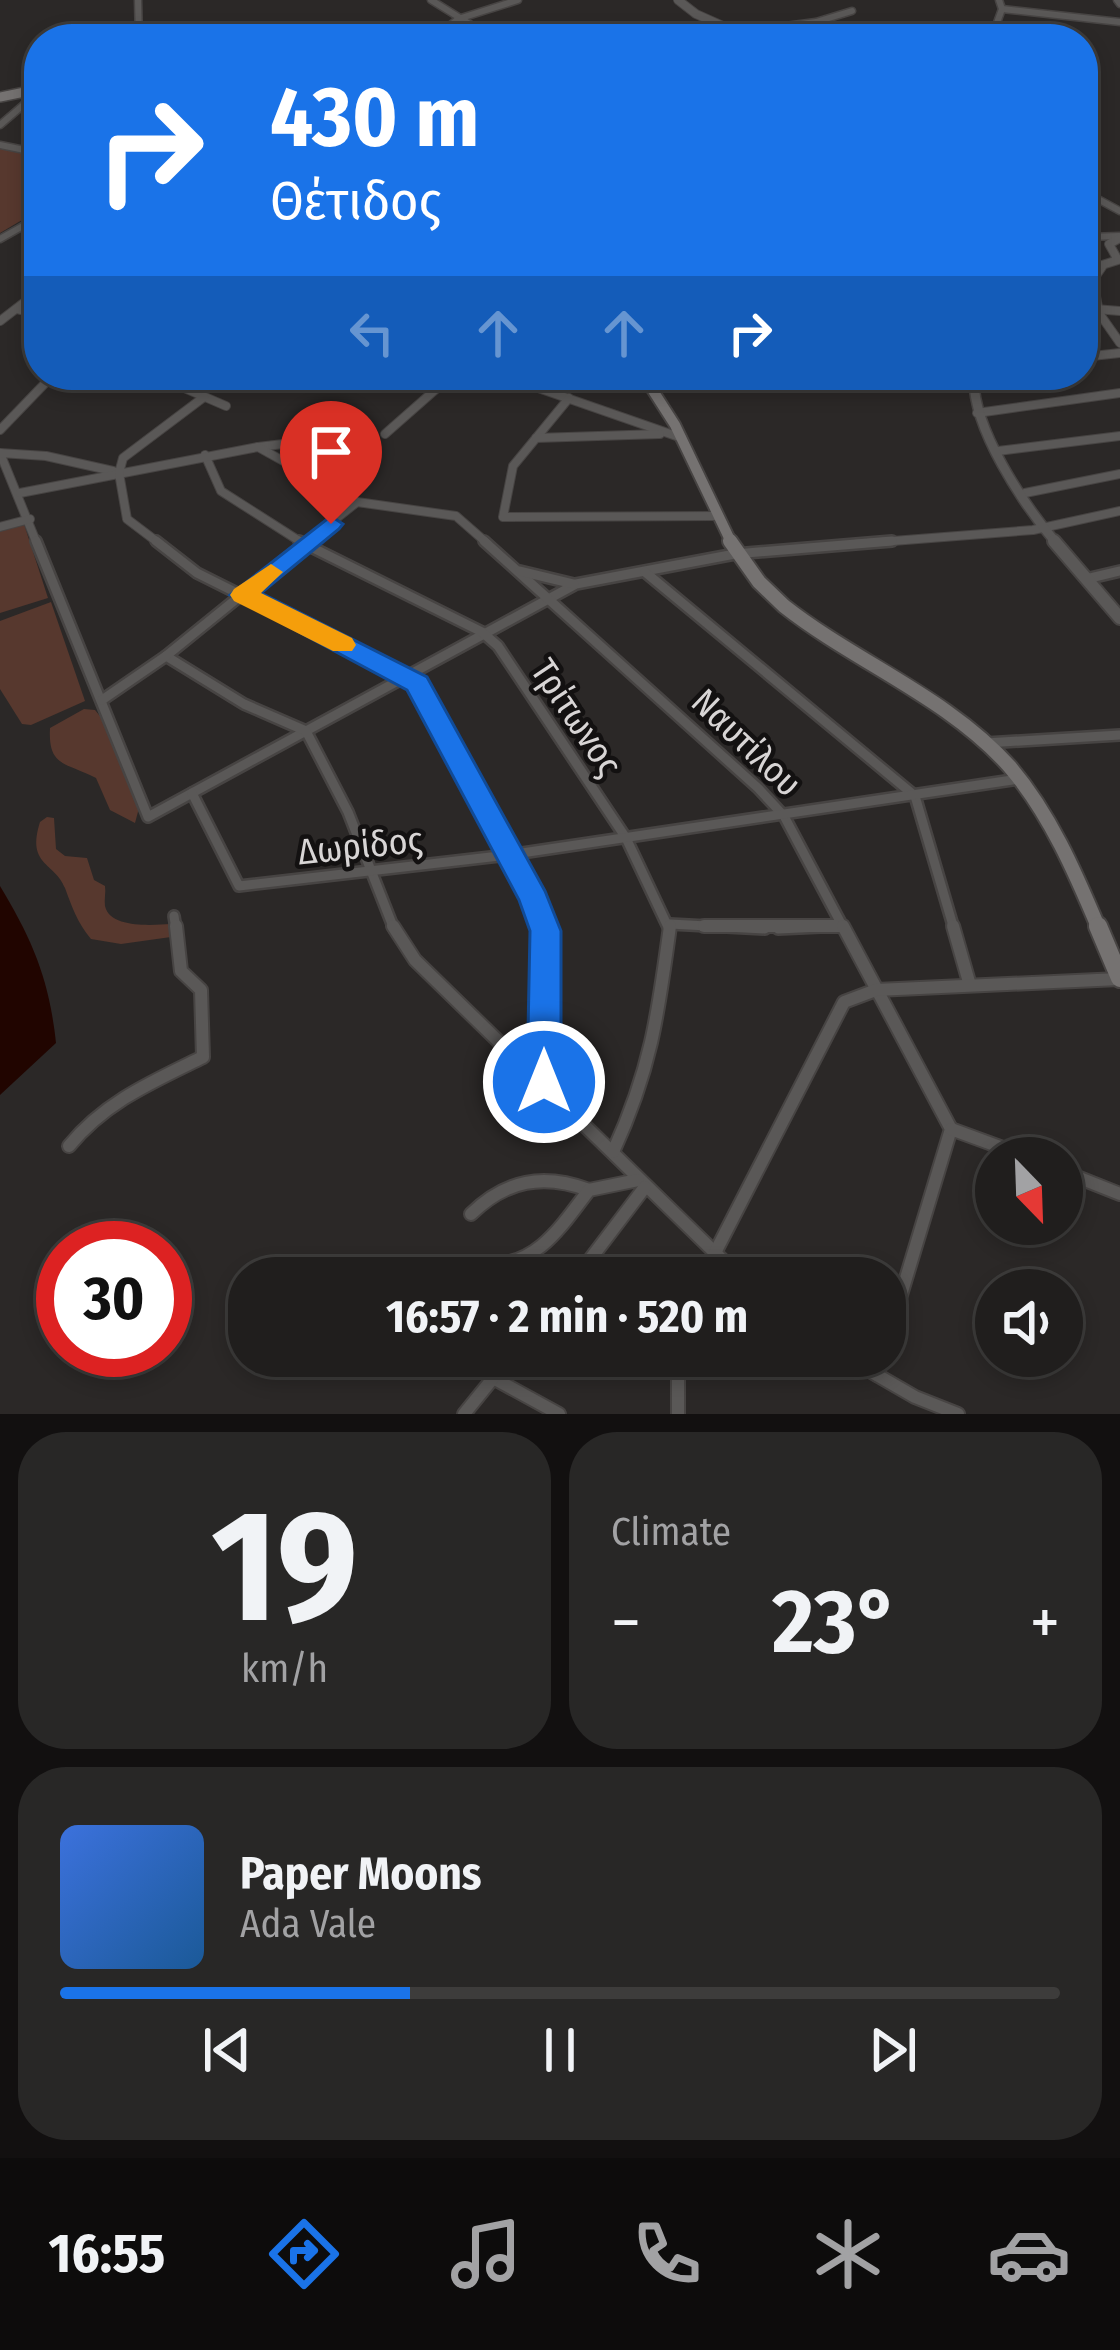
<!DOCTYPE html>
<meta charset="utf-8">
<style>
body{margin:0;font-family:"Fira Sans Condensed",sans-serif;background:#282726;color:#f1f3f6;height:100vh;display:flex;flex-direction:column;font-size:45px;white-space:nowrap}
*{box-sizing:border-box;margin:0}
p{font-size:39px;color:#a2a2a4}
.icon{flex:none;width:66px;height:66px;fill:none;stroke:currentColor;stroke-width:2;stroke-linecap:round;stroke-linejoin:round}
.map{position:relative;height:1414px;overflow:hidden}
.panel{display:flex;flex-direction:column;gap:18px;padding:18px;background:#121010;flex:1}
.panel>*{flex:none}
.guide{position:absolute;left:24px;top:24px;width:1074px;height:366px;border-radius:48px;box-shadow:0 6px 18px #0003,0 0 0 3px #3d3c3b;background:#1a73e8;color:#fff;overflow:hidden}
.needle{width:78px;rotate:157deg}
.buttons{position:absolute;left:975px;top:1137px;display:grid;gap:24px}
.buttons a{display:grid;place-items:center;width:108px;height:108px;border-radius:50%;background:#201e1d;box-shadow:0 6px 18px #0003,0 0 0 3px #3d3c3b;font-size:60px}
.speed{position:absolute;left:36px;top:1221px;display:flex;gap:24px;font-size:60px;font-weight:700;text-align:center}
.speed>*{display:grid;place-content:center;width:156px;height:156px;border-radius:50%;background:#201e1d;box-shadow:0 6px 18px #0003,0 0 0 3px #3d3c3b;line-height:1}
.speed .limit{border:18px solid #d22;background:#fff;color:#111}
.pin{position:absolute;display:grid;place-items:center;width:102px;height:102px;color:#fff;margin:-123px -51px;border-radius:50% 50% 50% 0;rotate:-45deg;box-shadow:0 0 12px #0007}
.pin .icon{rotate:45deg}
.me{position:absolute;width:132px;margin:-66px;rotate:0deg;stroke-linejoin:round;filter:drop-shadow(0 0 9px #0008)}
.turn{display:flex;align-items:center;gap:42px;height:252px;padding:0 48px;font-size:54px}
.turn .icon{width:156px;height:156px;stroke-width:2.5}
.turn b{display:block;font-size:84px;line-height:102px}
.lanes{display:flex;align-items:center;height:114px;padding:0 48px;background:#0003;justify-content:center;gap:60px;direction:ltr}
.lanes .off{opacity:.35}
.big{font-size:90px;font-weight:700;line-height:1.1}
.panel .card{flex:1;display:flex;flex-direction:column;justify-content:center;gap:18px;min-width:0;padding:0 42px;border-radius:48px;background:#282726}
.panel .dial{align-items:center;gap:0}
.dial b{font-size:156px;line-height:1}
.song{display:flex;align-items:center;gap:36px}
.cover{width:144px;height:144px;border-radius:18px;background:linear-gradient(135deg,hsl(220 70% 55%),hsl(210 70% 35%))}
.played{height:12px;border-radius:6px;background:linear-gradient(90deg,#1a73e8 35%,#3d3c3b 35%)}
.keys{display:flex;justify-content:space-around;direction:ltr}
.heat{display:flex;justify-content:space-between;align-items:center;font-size:66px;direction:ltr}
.panel .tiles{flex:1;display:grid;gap:18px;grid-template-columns:1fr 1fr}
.card:last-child{grid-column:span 2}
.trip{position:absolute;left:228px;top:1257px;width:678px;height:120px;border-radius:48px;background:#201e1d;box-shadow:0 6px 18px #0003,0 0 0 3px #3d3c3b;font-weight:700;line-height:120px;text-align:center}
.tabs{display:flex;height:192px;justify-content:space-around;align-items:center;background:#0d0c0c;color:#a2a2a4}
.tabs .icon{width:84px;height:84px}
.tabs .on{color:#1a73e8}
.tabs b{font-size:54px;color:#f1f3f6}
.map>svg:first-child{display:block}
.green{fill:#57382e}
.water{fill:#210500}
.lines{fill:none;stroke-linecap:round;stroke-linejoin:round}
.minor-far3-casing{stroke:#474443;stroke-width:9}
.minor-far2-casing{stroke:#474443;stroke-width:10}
.minor-far1-casing{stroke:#474443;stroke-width:14}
.minor-casing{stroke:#474443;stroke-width:16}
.tertiary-far2-casing{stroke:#474443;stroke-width:10}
.tertiary-far1-casing{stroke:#474443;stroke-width:12}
.tertiary-casing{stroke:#474443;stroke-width:16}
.secondary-far3-casing{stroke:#474443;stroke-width:12}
.secondary-far2-casing{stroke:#474443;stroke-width:14}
.secondary-far1-casing{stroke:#474443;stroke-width:18}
.secondary-casing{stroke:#474443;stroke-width:22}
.minor-far3{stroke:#5a5857;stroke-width:6}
.minor-far2{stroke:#5a5857;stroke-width:8}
.minor-far1{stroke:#5a5857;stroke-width:9}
.minor{stroke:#5a5857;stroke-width:12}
.tertiary-far2{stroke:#5a5857;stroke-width:8}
.tertiary-far1{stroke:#5a5857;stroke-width:9}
.tertiary{stroke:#5a5857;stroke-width:12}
.secondary-far3{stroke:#757271;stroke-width:9}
.secondary-far2{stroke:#757271;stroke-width:10}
.secondary-far1{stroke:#757271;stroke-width:14}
.secondary{stroke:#757271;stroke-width:18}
.route{fill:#1a73e8;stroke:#114b97;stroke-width:3}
.slow{fill:#f59e0b}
.labels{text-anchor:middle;stroke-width:9;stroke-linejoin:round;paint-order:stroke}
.street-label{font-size:36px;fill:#d8d5d5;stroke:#131111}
</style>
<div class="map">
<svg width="1120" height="1414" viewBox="0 0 1120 1414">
<rect width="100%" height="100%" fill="#2b2827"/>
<g class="green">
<polygon points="0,146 39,154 39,210 0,233"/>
<polygon points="24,524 48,598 0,613 0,530"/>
<polygon points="51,602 85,701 31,725 22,724 0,689 0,621"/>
<path d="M84 709 95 710 104 721 139 808 135 823 110 810 96 778C65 762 48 767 50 728Z"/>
<path d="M47 817 54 818 56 849 65 856 87 858 94 880 105 886C106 893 104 899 105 906 110 929 154 925 170 924L171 937 121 944 91 939C77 922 72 907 65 888 55 862 26 866 40 822Z"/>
</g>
<path class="water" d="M0 886C33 941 49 979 56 1043L0 1095Z"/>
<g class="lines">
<defs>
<g id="minor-far3">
<polyline points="138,0 139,39"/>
<polyline points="431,0 494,39"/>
<polyline points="1117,0 1120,4"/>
<polyline points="1002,9 1120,22"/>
<polyline points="739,32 816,22 852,11"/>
<polyline points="208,33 218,39"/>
<polyline points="275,39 308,30 321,39"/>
<polyline points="433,39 458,19 518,0"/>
<polyline points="991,39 1002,9 999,0"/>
<polyline points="0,125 28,101 32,91"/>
<polyline points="0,145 39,153"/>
<polyline points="1083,191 1120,211"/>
<polyline points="1088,237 1120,236"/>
<polyline points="0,239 39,217"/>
<polyline points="1115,241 1120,238"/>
</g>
<g id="minor-far2">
<polyline points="1102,267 1093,280 1099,313 1120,343"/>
<polyline points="1083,271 1118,260 1109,244 1120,238"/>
<polyline points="1083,308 1120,311"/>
<polyline points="17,309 39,314"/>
<polyline points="0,321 39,291"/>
<polyline points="1083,357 1120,353"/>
<polyline points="154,375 226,406"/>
<polyline points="501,375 682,438"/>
<polyline points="569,398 513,466 503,517 717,516"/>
<polyline points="977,413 1120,393"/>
<polyline points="0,430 53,375"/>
<polyline points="385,434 452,375"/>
<polyline points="536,438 660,434"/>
<polyline points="258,447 283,444 350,456"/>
<polyline points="998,451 1120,436"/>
<polyline points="0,453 37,544"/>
<polyline points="0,453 46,456 113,471"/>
<polyline points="205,455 221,491 304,544"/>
<polyline points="20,493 258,447 357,502 456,516 488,544"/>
<polyline points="1025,493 1120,474"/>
<polyline points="0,527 30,519"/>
<polyline points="160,544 127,519 119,473 123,458 204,397"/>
<polyline points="304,544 357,502"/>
<polyline points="854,544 1033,530 1120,511"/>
</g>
<g id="minor-far1">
<polyline points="36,541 148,817 576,584 735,554 892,541"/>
<polyline points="156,541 197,573 417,683 534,899 544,929"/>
<polyline points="299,541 482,632 498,646 626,838 669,929"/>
<polyline points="484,541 758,788 784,816 844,929"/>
<polyline points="520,571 574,584"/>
<polyline points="645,572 915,796 954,929"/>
<polyline points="1086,579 1120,571"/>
<polyline points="166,656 244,704 306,731 348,812 394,929"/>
<polyline points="102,700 166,656 308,541"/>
<polyline points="986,743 1120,735"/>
<polyline points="192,793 239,886 508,855 1019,779"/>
<polyline points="174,916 176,929"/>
<polyline points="670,924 765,929"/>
<polyline points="778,929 842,926"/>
</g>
<g id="minor">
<polyline points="393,926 415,960 741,1278"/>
<polyline points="543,926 544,1081"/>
<polyline points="704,926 842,926"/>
<polyline points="843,926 951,1129 885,1348"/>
<polyline points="953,926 969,982"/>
<polyline points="951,1129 1030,1158"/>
<path d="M69 1146C105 1102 152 1082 203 1057L201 990 181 971 176 926"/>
<path d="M613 1152C651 1069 658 1015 670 926"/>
<polyline points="1062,1171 1120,1194"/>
<path d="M471 1214C506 1180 543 1173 589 1190"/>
<path d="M488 1264C537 1267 562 1225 589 1190L638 1180"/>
<polyline points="576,1278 645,1187"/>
<polyline points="702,1278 844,1002 876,990 1119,979"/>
<polyline points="678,1356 678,1414"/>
<polyline points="844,1356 915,1397 958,1414"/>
<polyline points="877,1375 883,1356"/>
<polyline points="493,1378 559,1414"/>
<polyline points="464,1414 511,1356"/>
</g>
<polyline id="tertiary-far2" points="678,0 696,14 752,39"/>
<path id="tertiary-far1" d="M974 375C971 427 1024 505 1057 544"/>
<polyline id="tertiary" points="1054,541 1120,618"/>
<polyline id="secondary-far3" points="0,97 39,89"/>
<polyline id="secondary-far2" points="643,375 675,425 732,544"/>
<path id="secondary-far1" d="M730 541 759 582 784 606C855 662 949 698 1010 767 1050 814 1075 872 1099 929"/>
<polyline id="secondary" points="1098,926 1120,978"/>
</defs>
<use href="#minor-far3" class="minor-far3-casing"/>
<use href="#minor-far2" class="minor-far2-casing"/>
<use href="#minor-far1" class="minor-far1-casing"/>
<use href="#minor" class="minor-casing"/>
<use href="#tertiary-far2" class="tertiary-far2-casing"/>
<use href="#tertiary-far1" class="tertiary-far1-casing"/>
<use href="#tertiary" class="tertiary-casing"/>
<use href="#secondary-far3" class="secondary-far3-casing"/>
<use href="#secondary-far2" class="secondary-far2-casing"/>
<use href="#secondary-far1" class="secondary-far1-casing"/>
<use href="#secondary" class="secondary-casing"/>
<use href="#minor-far3" class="minor-far3"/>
<use href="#minor-far2" class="minor-far2"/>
<use href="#minor-far1" class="minor-far1"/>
<use href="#minor" class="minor"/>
<use href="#tertiary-far2" class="tertiary-far2"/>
<use href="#tertiary-far1" class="tertiary-far1"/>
<use href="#tertiary" class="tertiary"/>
<use href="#secondary-far3" class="secondary-far3"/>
<use href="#secondary-far2" class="secondary-far2"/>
<use href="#secondary-far1" class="secondary-far1"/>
<use href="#secondary" class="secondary"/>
</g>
<polygon class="route" points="331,516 343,524 339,529 261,593 427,677 545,891 561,931 561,1082 556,1092 544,1096 532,1092 527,1082 530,931 519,900 407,690 230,595"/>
<polygon class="slow" points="271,564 283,572 261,593 352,638 356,645 352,651 333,651 234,601 230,595 234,589"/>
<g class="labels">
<g class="street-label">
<text transform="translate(577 717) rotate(56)" y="13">Τρίτωνος</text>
<text transform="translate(747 742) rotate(44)" y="13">Ναυτίλου</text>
<text transform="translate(360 845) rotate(-6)" y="13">Δωρίδος</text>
</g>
</g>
</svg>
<div class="buttons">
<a><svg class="needle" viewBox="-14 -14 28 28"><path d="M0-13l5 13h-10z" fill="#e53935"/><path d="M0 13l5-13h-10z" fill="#a2a2a4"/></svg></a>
<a><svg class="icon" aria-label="sound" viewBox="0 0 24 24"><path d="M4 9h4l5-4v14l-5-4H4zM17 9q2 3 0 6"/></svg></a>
</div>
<div class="speed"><div class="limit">30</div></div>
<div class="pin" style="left:331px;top:524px;background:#d93025"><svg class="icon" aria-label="arrive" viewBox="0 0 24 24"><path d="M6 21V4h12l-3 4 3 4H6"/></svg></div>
<svg class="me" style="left:544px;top:1082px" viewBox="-20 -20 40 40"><circle r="17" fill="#1a73e8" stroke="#fff" stroke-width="3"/><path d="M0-11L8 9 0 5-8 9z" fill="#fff"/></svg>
<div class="trip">16:57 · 2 min · 520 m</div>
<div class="guide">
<div class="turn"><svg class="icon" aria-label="right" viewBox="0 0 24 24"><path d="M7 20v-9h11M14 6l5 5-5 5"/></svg><div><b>430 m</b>Θέτιδος</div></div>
<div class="lanes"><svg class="icon off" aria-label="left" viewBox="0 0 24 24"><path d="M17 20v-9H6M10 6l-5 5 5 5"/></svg><svg class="icon off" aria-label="ahead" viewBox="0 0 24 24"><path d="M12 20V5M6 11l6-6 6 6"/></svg><svg class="icon off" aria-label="ahead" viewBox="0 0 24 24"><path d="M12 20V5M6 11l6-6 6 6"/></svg><svg class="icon" aria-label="right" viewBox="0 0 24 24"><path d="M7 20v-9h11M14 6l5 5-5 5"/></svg></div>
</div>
</div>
<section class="panel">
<div class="tiles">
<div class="card dial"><b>19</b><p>km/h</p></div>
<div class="card"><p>Climate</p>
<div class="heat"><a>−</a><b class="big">23°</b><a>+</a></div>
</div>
<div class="card">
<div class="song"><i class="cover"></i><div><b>Paper Moons</b><p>Ada Vale</p></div></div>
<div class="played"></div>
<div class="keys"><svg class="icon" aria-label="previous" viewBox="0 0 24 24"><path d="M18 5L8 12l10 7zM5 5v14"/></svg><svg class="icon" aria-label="pause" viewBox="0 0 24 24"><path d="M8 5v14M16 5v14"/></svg><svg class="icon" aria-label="next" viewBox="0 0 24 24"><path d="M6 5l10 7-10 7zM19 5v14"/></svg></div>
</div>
</div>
</section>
<nav class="tabs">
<b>16:55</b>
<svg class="icon on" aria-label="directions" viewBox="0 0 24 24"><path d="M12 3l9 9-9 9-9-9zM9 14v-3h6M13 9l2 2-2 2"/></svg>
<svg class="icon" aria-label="music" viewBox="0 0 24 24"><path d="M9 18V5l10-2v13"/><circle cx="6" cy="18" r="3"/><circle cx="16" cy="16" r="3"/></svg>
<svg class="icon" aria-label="phone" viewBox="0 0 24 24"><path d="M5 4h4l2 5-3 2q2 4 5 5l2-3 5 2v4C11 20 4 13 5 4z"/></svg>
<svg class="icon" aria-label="climate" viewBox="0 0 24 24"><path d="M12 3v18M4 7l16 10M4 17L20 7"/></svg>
<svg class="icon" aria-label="car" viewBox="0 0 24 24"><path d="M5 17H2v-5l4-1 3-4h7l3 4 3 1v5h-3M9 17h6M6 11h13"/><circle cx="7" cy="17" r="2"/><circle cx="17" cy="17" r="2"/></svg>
</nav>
